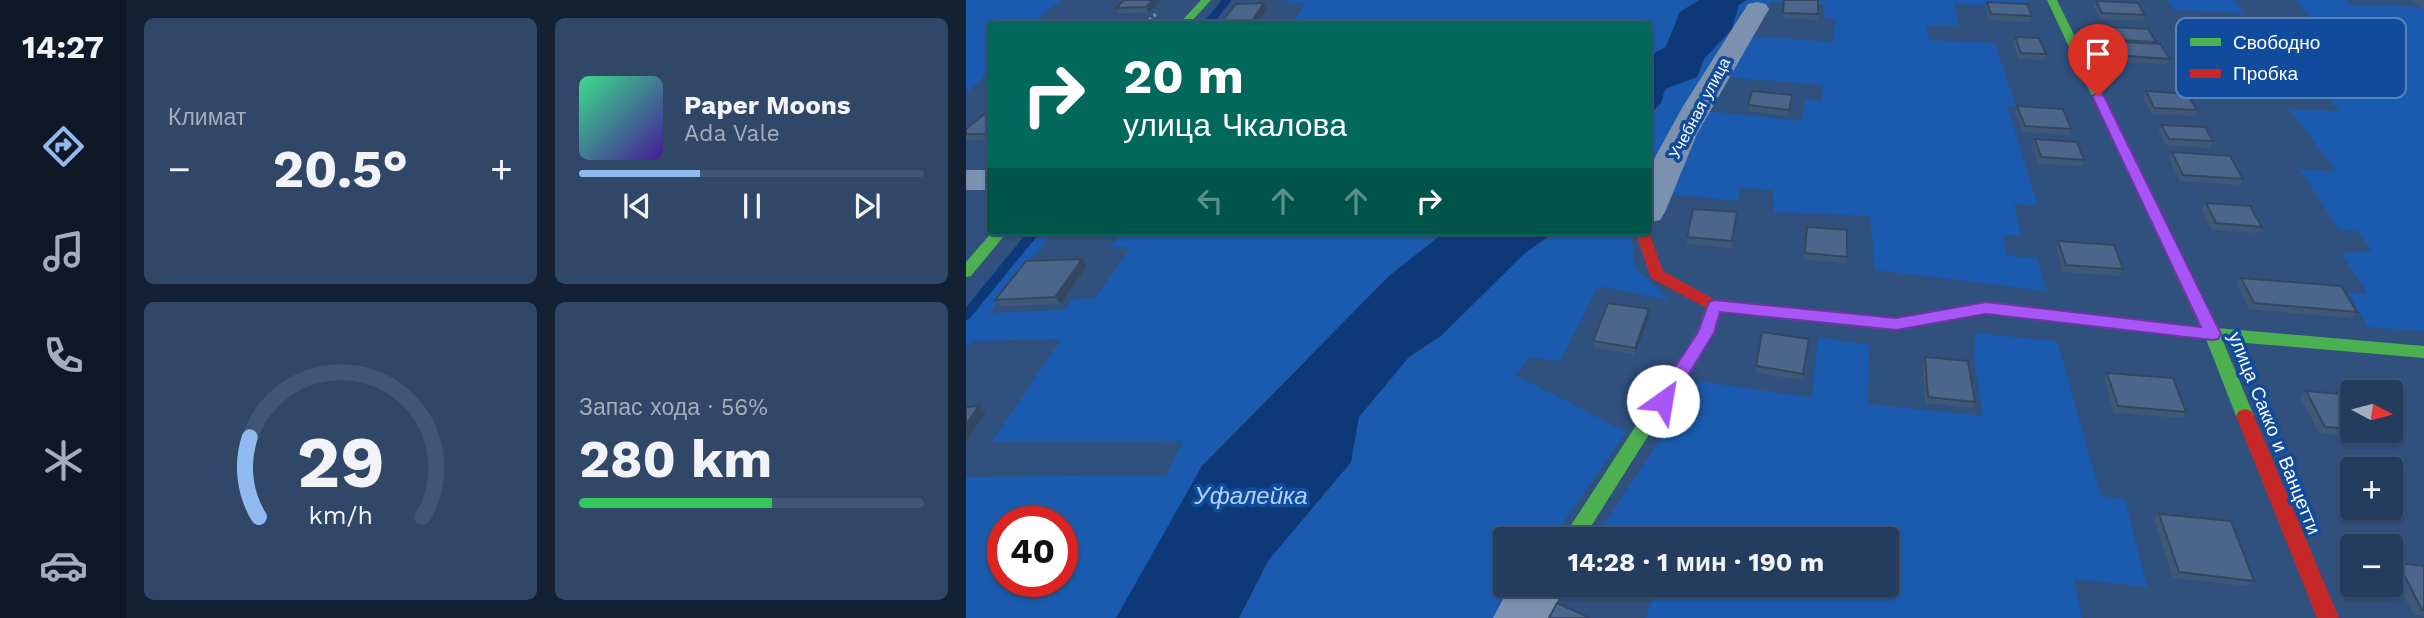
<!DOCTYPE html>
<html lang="ru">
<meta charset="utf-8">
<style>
body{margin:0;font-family:"Work Sans",sans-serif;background:#304767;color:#f1f3f6;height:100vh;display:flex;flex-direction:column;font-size:26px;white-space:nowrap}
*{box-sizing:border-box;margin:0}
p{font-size:23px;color:#a3adbc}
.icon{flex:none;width:38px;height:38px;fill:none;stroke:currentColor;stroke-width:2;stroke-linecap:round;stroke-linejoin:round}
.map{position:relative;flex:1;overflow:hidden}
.side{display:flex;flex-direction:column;gap:18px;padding:18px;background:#142134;width:840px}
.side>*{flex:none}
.top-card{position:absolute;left:21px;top:21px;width:665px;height:214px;border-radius:7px;box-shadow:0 2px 5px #0004,0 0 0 2px #415673;background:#00695c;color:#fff;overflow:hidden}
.needle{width:46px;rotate:97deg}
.controls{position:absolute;left:1374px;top:380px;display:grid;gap:14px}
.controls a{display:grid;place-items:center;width:63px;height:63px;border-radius:7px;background:#243c5e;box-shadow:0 2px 5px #0004,0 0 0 2px #415673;font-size:35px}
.speed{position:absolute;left:21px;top:506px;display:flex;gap:14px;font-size:35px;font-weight:700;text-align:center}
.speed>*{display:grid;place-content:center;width:91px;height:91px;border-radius:50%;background:#243c5e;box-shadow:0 2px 5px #0004,0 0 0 2px #415673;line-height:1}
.speed .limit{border:10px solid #d22;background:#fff;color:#111}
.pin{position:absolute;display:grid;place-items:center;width:60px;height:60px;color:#fff;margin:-72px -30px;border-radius:50% 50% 50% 0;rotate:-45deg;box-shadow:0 0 7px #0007}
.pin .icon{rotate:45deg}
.me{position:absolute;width:77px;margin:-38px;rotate:32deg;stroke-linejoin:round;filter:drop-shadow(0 0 5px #0008)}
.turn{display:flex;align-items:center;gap:24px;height:147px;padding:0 21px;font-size:32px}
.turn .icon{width:91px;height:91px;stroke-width:2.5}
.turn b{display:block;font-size:49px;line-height:60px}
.lanes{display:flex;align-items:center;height:66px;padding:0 21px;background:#0003;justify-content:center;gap:35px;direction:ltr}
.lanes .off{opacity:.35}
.big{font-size:52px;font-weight:700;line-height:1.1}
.side .widget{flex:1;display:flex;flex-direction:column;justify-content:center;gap:10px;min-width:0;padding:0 24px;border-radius:10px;background:#304767}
.side .dial{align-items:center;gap:0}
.dial svg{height:182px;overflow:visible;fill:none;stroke:#415673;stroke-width:7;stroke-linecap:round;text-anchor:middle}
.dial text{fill:#f1f3f6;stroke:none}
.song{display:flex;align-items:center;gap:21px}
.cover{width:84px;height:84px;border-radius:10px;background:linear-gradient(135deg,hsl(150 70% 55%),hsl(260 70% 35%))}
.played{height:7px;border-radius:4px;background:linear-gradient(90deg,#90b9f0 35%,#415673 35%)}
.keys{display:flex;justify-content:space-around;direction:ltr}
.heat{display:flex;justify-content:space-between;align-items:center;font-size:38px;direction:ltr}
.charge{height:10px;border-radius:5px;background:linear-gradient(90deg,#34c759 56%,#415673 0)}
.side .tiles{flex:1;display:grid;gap:18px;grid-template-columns:repeat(2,1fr)}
.trip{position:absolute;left:527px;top:527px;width:406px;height:70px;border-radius:7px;background:#243c5e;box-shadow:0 2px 5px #0004,0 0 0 2px #415673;font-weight:700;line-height:70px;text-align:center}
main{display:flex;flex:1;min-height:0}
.tab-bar{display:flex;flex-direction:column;width:126px;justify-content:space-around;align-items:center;background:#0e1826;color:#a3adbc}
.tab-bar .icon{width:49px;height:49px}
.tab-bar .on{color:#90b9f0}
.tab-bar b{font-size:32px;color:#f1f3f6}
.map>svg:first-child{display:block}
.green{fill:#1a5baf;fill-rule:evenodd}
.water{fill:#0d3978}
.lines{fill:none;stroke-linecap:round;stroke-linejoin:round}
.stream-far1{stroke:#0d3978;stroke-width:8}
.stream{stroke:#0d3978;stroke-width:10}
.path{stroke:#7b91ae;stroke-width:3.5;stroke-dasharray:2.5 3.5;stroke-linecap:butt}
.street{fill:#7b91ae;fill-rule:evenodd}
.fast{fill:#4caf50;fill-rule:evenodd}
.jam{fill:#c62828;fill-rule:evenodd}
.wall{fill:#405877}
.shaded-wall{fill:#344761}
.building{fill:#4b668a;stroke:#344761;stroke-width:2}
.route{fill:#a855f7;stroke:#6d37a1;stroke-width:2}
.labels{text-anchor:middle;stroke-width:7;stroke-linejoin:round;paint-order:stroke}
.far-street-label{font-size:16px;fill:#fff;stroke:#104b9d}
.street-label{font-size:19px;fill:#fff;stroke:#104b9d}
.near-water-label{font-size:24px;font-style:italic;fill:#b1d2fb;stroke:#104b9d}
.key{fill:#104b9d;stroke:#5881ba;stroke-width:2}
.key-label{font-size:19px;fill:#fff}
</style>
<main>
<nav class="tab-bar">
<b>14:27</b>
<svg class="icon on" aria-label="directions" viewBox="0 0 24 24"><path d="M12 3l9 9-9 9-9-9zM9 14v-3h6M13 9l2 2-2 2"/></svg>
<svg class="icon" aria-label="music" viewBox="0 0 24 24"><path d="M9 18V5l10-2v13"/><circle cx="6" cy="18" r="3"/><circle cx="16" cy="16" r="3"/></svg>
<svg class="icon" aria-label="phone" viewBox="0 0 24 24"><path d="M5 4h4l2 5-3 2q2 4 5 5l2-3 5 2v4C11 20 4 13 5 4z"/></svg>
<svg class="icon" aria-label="climate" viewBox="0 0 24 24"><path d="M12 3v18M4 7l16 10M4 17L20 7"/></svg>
<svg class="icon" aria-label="car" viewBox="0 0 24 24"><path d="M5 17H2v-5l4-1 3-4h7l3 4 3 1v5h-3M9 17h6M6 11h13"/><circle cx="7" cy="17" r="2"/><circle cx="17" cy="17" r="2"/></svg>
</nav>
<section class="side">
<div class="tiles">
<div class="widget"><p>Климат</p>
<div class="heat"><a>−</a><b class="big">20.5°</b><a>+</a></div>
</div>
<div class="widget">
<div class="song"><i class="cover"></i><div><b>Paper Moons</b><p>Ada Vale</p></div></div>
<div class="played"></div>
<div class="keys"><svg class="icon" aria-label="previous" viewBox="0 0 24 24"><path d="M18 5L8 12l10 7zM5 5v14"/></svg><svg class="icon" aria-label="pause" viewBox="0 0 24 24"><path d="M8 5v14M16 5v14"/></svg><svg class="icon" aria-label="next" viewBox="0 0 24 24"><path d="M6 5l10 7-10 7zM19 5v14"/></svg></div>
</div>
<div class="widget dial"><svg viewBox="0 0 100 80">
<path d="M14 69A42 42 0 1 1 86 69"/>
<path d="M14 69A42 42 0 0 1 10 34" stroke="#90b9f0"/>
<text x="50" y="56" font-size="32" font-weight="700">29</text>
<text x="50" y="72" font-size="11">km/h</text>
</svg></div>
<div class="widget"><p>Запас хода · 56%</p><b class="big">280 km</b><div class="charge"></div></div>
</div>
</section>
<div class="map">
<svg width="1458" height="618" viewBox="0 0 1458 618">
<rect width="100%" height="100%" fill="#30507d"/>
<g class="green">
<polygon points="0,0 95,0 64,24 24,24 24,56 17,62 24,63 24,71 0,94"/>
<polygon points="324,0 733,0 714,12 699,47 683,56 682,24 327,24 339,3 321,3"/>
<polygon points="781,0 1060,0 1062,7 988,4 993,25 960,25 964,40 1029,43 1050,106 1041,106 1072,206 1048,204 1055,235 1037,235 1041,256 1071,258 1080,291 909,270 904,216 808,212 807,190 774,188 772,201 703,194 742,111 835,121 840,100 855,101 857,85 758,77 783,36 867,42 869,19 858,18 859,5 805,1 683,181 683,115 695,103 699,89 731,77 738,59 766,29 773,5"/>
<polygon points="1201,0 1268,0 1278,13 1209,10"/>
<polygon points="1329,0 1380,0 1385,5 1454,7 1458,11 1458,331 1402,327 1382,293 1402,294 1375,253 1406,252 1392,231 1373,230 1334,170 1370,171 1324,110 1374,111 1330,60 1400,62 1381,43 1342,42 1320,18 1345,18"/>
<path d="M63 231H88L23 313 98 310 106 299 129 298 165 247H144L156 231H480L423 276 236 466 150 618H0V477L200 475 217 441 26 442 95 339 6 341 0 349V306ZM37 522H96V581H37Z"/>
<polygon points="589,231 664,231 670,268 703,300 632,286 594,361 563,357 550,375 660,432 586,539 539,539 539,584 555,585 532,618 273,618 302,561 385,462 393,417 443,357 475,336 558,254"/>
<polygon points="1009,333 1091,341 1135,496 1159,499 1181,587 1108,579 1116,618 680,618 692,585 920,584 920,539 678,539 637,526 733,381 846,398 852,337 903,345 902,404 1017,416 1008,355"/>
</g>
<g class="water">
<polygon points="733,0 781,0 773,5 766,29 738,59 731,77 699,89 695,103 683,115 683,56 700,47 714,12"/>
<polygon points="480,231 589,231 558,254 475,336 443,357 393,417 385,462 302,561 273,618 150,618 236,466 423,276"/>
</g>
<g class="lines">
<polyline class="stream-far1" points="241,24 261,0"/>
<polyline class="stream" points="0,315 69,231"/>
<polyline class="path" points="179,24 191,13"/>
<g class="street">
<polygon points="791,2 800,4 803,9 731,134 699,212 694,220 682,223 682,170 716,108 782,4"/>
<rect x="0" y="170" width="24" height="20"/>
<polygon points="545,584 600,584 583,618 527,618"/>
</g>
<g class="fast">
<polygon points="235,0 245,0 223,24 213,24"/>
<polygon points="1081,0 1091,0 1251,328 1458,346 1458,358 1257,341 1288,416 1285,421 1279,423 1273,421 1270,416 1240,339 1059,317 1057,313 1065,307 1234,327"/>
<polygon points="27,231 42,231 5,276 0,277 0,262"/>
<polygon points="748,300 756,306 747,333 617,539 596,539 731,332 742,302"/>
</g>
<g class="jam">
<polygon points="682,230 697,271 751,301 930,318 1020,302 1065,307 1073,313 1065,319 1020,314 930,330 748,312 685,278 669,231"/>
<polygon points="1279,409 1285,411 1288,416 1373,618 1351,618 1270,416 1273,411"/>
</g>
</g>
<g class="wall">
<polygon points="158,0 195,0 183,13 153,13 150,8"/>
<polygon points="818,0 852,14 851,20 817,18"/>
<polygon points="1446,0 1458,0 1458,11"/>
<polygon points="1130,1 1179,15 1177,21 1134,19 1128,6"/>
<polygon points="1021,2 1066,16 1064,22 1023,20 1020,8"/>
<polygon points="1145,27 1190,42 1189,43 1204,59 1201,64 1159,62 1151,47 1152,46 1150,46 1143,33"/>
<polygon points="1049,37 1080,54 1078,60 1053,59 1047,43"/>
<polygon points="1180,91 1231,110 1228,116 1186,114 1177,97"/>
<polygon points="826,95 822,116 782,111 782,105"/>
<polygon points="1051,106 1105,129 1103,135 1057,132 1049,113"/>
<polygon points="24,114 24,140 0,140 0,129"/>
<polygon points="1195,125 1247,141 1243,148 1200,145 1192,131"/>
<polygon points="1069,139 1118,160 1116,166 1072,164 1066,146"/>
<polygon points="1206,152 1277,179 1273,185 1214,181 1203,158"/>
<polygon points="1240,203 1296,227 1292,233 1246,230 1236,209"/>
<polygon points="771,212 766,248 721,244 721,237"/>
<polygon points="840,233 881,257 880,263 838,260"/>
<polygon points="1092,241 1157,269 1154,276 1097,272 1090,248"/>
<polygon points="121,266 95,304 35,306 29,300"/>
<polygon points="1275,278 1391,312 1386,318 1283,309 1271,284"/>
<polygon points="683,316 669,355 628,347 627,341"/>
<polygon points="843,339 837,380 790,373 790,366"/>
<polygon points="959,357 1009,402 1006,408 960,403 956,364"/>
<polygon points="1141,373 1220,412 1216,418 1148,413 1138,379"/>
<polygon points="1340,391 1386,395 1386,430 1422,430 1424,433 1417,439 1353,433 1334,397"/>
<polygon points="1193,514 1288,581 1282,586 1207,578 1188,519"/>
<polygon points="1432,563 1458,566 1458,616 1448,615 1424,570 1424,569"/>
</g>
<g class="shaded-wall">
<polygon points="187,0 195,0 183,13 180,7"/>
<polygon points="298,3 301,9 290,24 284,24"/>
<polygon points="116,259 121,266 95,304 89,297"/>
<polygon points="683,309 683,316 669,355 669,348"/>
<polygon points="13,406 20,413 0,440 0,424"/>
</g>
<g class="building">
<polygon points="158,0 187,0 180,7 150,8"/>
<polygon points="818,0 852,0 852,14 817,13"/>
<polygon points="1130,1 1172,3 1179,15 1136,13"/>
<polygon points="1021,2 1061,4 1066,16 1025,14"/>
<polygon points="298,3 284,24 254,24 270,4"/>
<polygon points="1145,27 1182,29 1190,42 1152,40"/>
<polygon points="1049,37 1073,38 1080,54 1055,53"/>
<polygon points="1154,42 1194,44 1204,59 1161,56"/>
<polygon points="786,91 826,95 823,110 782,105"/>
<polygon points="1180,91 1221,94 1231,110 1188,108"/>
<polygon points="1051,106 1097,109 1105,129 1059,126"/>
<polygon points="24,114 24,134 0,134 0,129 17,115"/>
<polygon points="1195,125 1239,127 1247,141 1203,139"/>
<polygon points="1069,139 1111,142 1118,160 1075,157"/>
<polygon points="1206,152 1264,156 1277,179 1217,175"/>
<polygon points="1240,203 1284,206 1296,227 1250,223"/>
<polygon points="727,209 771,212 766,241 721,237"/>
<polygon points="841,227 881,230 881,257 839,253"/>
<polygon points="1092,241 1148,245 1157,269 1100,265"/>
<polygon points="116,259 89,297 29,300 60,261"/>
<polygon points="1275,278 1375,286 1391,312 1288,303"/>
<polygon points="642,303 683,309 669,348 627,341"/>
<polygon points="796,332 843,339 837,374 790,366"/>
<polygon points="959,357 1002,361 1009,402 962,397"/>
<polygon points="1141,373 1207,378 1220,412 1152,406"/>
<polygon points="1340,391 1386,395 1386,429 1359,427"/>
<polygon points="13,406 0,424 0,407"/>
<polygon points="1400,430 1422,430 1424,433"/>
<polygon points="1193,514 1265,521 1288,581 1213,572"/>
<polygon points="1432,563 1458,566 1458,610 1456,610"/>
<polygon points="591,603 624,618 583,618"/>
</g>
<polygon class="route" points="1132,92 1138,96 1255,334 1252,339 1246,340 1020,314 930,330 754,312 748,333 703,406 690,406 688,401 690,396 732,332 743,302 748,300 930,318 1020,302 1235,327 1126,96"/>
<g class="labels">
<g class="far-street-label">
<text transform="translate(733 108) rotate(-62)" y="6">Учебная улица</text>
</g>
<g class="street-label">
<text transform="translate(1309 433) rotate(68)" y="7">улица Сакко и Ванцетти</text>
</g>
<g class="near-water-label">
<text x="285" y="504">Уфалейка</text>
</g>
</g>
<rect x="1210" y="18" width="230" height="80" rx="10" class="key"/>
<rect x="1224" y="38" width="31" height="8" fill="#4caf50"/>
<rect x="1224" y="69" width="31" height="9" fill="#c62828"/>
<g class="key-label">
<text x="1267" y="49">Свободно</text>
<text x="1267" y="80">Пробка</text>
</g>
</svg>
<div class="controls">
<a><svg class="needle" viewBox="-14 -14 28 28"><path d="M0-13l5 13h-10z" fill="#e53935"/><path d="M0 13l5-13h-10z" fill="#a3adbc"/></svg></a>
<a>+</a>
<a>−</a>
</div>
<div class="speed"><div class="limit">40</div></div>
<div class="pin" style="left:1132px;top:96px;background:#d93025"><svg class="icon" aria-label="arrive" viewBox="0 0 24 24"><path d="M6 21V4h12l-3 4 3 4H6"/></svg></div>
<svg class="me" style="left:697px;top:401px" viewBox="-20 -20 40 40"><circle r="19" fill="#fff"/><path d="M0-13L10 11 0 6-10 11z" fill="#a855f7"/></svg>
<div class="trip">14:28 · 1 мин · 190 m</div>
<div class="top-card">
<div class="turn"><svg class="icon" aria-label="right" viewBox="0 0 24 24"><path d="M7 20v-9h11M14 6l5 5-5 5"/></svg><div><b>20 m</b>улица Чкалова</div></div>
<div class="lanes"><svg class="icon off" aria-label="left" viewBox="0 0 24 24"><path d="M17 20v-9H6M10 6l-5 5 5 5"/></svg><svg class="icon off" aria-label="ahead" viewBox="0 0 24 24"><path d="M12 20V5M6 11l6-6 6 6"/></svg><svg class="icon off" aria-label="ahead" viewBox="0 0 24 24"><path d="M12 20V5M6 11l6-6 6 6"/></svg><svg class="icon" aria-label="right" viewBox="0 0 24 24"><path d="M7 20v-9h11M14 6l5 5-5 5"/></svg></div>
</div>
</div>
</main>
